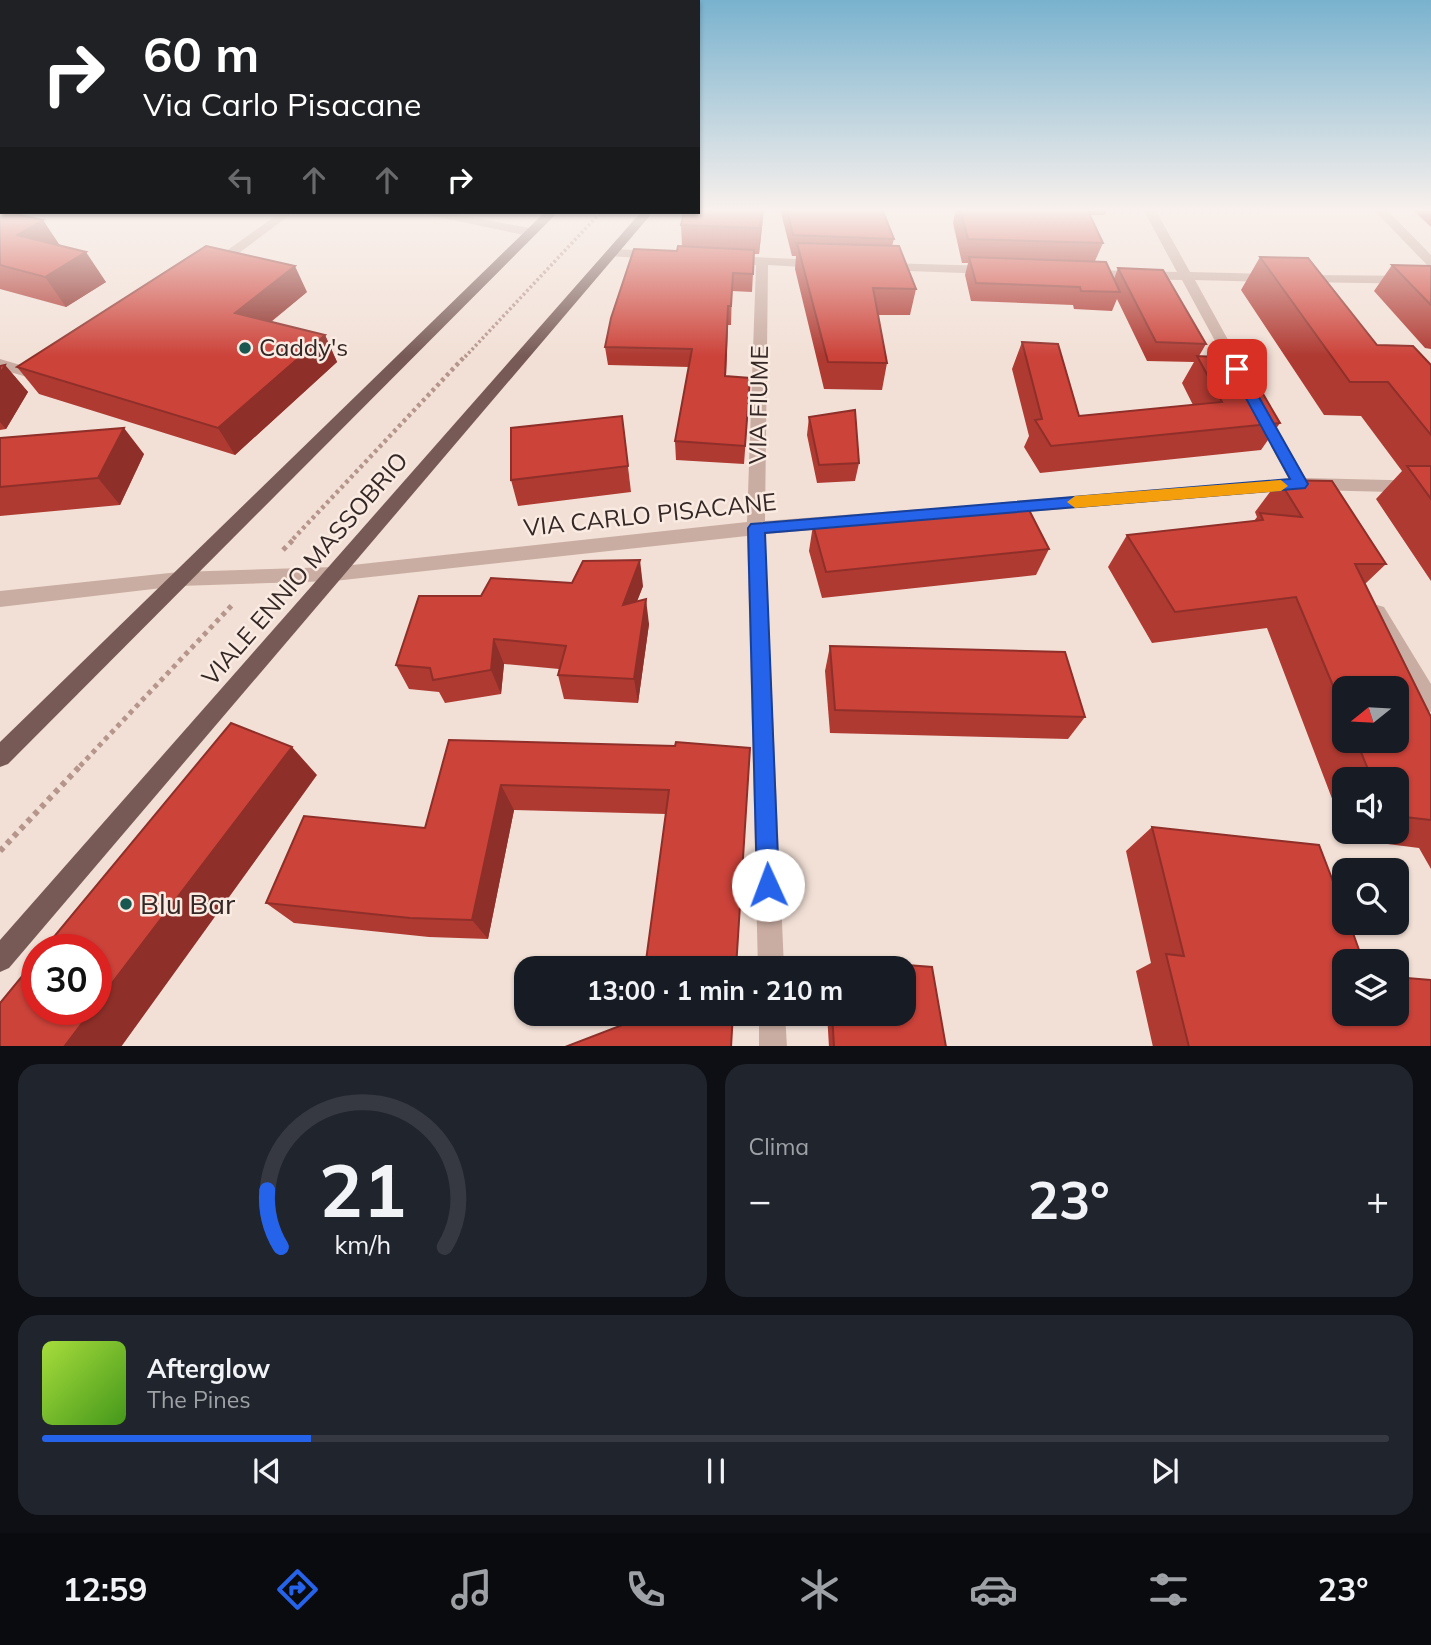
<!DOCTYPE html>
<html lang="it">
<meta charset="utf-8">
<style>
body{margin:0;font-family:Mulish,sans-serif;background:#20242c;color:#f1f3f6;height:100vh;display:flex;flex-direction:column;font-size:26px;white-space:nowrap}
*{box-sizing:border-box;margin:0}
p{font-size:23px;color:#9ea1a6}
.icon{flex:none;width:38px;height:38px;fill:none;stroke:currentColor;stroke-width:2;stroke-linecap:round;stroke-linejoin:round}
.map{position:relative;height:1046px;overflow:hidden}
.panel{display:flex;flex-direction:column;gap:18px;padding:18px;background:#0d0f14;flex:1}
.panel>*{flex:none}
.top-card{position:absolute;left:0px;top:0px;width:700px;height:214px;box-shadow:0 2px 5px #0004;background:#202124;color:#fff;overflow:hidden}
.needle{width:46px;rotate:252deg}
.fabs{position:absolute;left:1332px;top:676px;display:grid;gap:14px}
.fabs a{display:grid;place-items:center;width:77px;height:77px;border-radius:14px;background:#171b24;box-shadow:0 2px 5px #0004;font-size:35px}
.speed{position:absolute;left:21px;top:934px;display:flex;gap:14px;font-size:35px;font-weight:700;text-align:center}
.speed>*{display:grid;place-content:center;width:91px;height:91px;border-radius:50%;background:#171b24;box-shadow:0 2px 5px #0004;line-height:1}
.speed .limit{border:10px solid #d22;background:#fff;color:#111}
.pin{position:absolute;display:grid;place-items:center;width:60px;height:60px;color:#fff;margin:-30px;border-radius:14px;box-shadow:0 4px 10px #0006}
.me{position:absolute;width:77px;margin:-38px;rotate:358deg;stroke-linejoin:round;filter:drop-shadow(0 0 5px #0008)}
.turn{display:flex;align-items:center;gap:24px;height:147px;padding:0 28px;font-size:32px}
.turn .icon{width:91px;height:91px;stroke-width:2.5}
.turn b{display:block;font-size:49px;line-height:60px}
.lanes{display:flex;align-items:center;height:66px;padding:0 28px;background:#0003;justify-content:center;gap:35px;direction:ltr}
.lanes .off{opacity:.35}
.big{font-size:52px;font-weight:700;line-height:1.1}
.panel .tile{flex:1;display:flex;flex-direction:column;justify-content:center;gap:10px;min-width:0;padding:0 24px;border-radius:21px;background:#20242c}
.panel .dial{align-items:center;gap:0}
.dial svg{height:182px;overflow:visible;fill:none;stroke:#363941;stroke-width:7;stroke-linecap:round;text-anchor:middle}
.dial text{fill:#f1f3f6;stroke:none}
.song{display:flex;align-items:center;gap:21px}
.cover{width:84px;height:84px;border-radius:10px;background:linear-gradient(135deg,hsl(80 70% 55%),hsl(100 70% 35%))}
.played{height:7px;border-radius:4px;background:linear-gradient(90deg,#2563eb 20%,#363941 20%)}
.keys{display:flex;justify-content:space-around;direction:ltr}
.heat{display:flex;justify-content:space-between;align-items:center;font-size:38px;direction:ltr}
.panel .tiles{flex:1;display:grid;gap:18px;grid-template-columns:1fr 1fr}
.tile:last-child{grid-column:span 2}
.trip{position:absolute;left:514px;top:956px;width:402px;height:70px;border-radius:21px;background:#171b24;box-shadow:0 2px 5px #0004;font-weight:700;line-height:70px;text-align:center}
.tab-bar{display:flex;height:112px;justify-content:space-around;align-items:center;background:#090b0e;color:#9ea1a6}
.tab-bar .icon{width:49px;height:49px}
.tab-bar .active{color:#2563eb}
.tab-bar b{font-size:32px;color:#f1f3f6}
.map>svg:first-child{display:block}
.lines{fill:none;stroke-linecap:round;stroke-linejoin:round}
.path-far3{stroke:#b6968c;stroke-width:3.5;stroke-dasharray:2.5 2.5;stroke-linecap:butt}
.path-far2{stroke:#b6968c;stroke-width:4.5;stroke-dasharray:3.5 3.5;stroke-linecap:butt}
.path-far1{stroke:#b6968c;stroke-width:5;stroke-dasharray:4.5 4.5;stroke-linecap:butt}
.path{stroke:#b6968c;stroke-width:6;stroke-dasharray:5 5;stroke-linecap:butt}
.minor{fill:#caada2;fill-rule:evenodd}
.major{fill:#775a55;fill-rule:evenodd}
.wall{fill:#af3a32;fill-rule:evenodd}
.shaded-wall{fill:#8f2f29}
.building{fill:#cc433a;stroke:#8f2f29;stroke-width:2}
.route{fill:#2563eb;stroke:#184099;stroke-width:2}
.slow{fill:#f59e0b}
.poi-dot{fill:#195750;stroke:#faebe2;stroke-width:2.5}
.labels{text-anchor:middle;stroke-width:5;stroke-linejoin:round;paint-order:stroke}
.poi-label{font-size:24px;fill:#342725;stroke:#faebe2;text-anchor:start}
.street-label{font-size:24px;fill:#342725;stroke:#faebe2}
.near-poi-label{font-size:28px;fill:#342725;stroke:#faebe2;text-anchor:start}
</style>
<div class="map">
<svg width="1431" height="1047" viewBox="0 0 1431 1047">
<rect width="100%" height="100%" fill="#f2e0d6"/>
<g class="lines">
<polyline class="path-far3" points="465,357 601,212"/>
<polyline class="path-far2" points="293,539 466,355"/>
<g class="path-far1">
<polyline points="283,550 295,538"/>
<polyline points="80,766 234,603"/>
</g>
<polyline class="path" points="0,851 82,764"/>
<g class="minor">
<polygon points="1143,209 1155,209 1190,272 1270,274 1276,278 1270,282 1195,280 1248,376 1246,379 1236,379 1234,376 1182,280 1088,278 1082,274 1088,270 1177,272"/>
<polygon points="1373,209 1386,209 1431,255 1431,266 1427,265"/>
<polygon points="281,212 294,212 219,268 211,268 211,262"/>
<polygon points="422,212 444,212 529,228 535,232 529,236 428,215"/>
<polygon points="613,249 655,251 661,255 655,259 609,256 609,250"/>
<polygon points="732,256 819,260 825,264 819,268 768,265 765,521 921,509 927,510 930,515 927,520 921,521 765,534 784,968 758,968 747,536 334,581 179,586 0,607 0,591 179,572 334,567 747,522 756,265 728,263 726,260"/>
<polygon points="886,263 990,266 996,270 990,274 882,270 882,264"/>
<polygon points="1302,275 1431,276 1431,284 1297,282 1297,276"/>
<polygon points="0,359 34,369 45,369 47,372 42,378 37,380 0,369"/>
<polygon points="1261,408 1266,409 1305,478 1431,481 1431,493 1312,490 1311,497 1299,497 1295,490 1005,514 999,513 996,508 999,503 1005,502 1289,479 1253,413"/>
<polygon points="1377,605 1384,607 1431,684 1431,712 1424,710 1370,619 1367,613 1370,607"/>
<polygon points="759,1013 785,1013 787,1047 759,1047"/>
</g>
<g class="major">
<polygon points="545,212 558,212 8,764 0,767 0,742"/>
<polygon points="641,212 653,212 9,968 0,972 0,940"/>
</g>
</g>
<g class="wall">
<polygon points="0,209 2,212 60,245 106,282 66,307 0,289"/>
<polygon points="764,209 759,254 754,254 752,292 732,291 731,325 728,325 726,376 749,396 744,464 676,460 675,441 689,367 608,365 605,347 682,246 681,225"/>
<polygon points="780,209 882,209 894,239 892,246 916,289 910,315 878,315 887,363 882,390 824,389 795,269 796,256 792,256"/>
<polygon points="956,209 1107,209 1104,215 1090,215 1103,243 1095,261 1114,279 1118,268 1206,344 1199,356 1280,423 1261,450 1040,473 1024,447 1029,436 1012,369 1022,342 1079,416 1193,405 1182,383 1194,362 1147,361 1117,299 1112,311 1074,309 1073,305 971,301 965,275 968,263 962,263 953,223"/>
<polygon points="1412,209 1431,209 1431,227"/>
<polygon points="1260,257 1377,345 1431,365 1431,581 1376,499 1402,471 1361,416 1324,415 1241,290"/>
<polygon points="1392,265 1431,266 1431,349 1425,348 1374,291"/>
<polygon points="307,292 271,322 325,335 337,362 235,455 39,394 17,367"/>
<polygon points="5,365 28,392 6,429 0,430 0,366"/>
<polygon points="622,416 631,492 518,506 511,480"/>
<polygon points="809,417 859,463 855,481 817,483 807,435"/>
<polygon points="0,438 144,454 120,505 0,516"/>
<path d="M1279 480 1386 564 1365 584 1431 717V869L1419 848 1348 839 1345 831H1396V779H1344V830L1267 628 1152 643 1108 567 1127 535 1254 521 1257 517 1255 512ZM1344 688 1396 740H1344Z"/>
<polygon points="813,525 1049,549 1036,575 822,598 809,551"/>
<polygon points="572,583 643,586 637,601 649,624 638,703 564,699 558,675 559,669 504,664 501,694 445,703 439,692 409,689 396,665 481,596"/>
<polygon points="830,646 1085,717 1068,739 830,733 825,671"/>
<polygon points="449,740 675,746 666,814 514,810 488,939 429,937 294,923 266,903 425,828"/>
<polygon points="1152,827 1344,1013 1431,1047 1153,1047 1136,971 1151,963 1126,851"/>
<polygon points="829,959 932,967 946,1047 829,1047 827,1013 905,1013 905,968 825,968"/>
</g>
<g class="shaded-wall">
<polygon points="762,209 764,209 759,254 760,228"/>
<polygon points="43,220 63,250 17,235"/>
<polygon points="86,252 106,282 66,307 45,277"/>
<polygon points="295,266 307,292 249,339 235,313"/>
<polygon points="325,335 337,362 235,455 218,428"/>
<polygon points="5,365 28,392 6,429 0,422 0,374"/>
<polygon points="124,428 144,454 120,505 98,478"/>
<polygon points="640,560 643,586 626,630 623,605"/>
<polygon points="646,599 649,624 638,703 634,679"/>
<polygon points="494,639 504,664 501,694 491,670"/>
<polygon points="292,747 317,775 121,1047 64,1047 92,1010 96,1010 96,1004"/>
<polygon points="501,785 514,810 488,939 472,920"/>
</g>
<g class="building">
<polygon points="698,209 762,209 760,228 681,225 684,212 698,212"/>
<polygon points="787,209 882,209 894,239 793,235"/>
<polygon points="960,209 1087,209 1103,243 968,239"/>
<polygon points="0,210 2,212 6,212 43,220 17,235 86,252 45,277 0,265"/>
<polygon points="797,243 899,246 916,289 873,288 887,363 828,362"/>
<polygon points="206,246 295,266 235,313 325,335 218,428 17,367"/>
<polygon points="678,246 754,250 753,274 733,273 731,306 728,306 725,376 750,378 745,446 675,441 692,349 605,347 611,318 634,249 677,251"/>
<polygon points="969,257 1106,262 1120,292 1081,291 1080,287 976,283"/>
<polygon points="1260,257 1308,258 1377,345 1413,346 1431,365 1431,435 1388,382 1350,382"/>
<polygon points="1392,265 1431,266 1431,305"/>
<polygon points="1118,268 1163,270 1206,344 1156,342"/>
<polygon points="1022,342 1058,344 1079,416 1222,402 1197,356 1242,358 1280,423 1051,446 1035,420 1042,419"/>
<polygon points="5,365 0,374 0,366"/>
<polygon points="855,410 859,463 819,465 809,417"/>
<polygon points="622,416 628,466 511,480 511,428"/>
<polygon points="124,428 98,478 0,487 0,438"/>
<polygon points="1407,466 1431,466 1431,499"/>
<polygon points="1279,480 1332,481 1386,564 1355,564 1431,717 1431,820 1396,816 1396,779 1372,779 1356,740 1396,740 1396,688 1344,688 1344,712 1296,597 1175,612 1127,535 1263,520 1260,513 1302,517"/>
<polygon points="1026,504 1049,549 826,572 813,525"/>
<polygon points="640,560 623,605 646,599 634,679 558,675 566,646 494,639 491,670 433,680 430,668 396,665 419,596 481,596 491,578 572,583 583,561"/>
<polygon points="830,646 1065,652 1085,717 835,710"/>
<polygon points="231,723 292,747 96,1004 96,950 43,950"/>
<polygon points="449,740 675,746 676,742 750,748 736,968 645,968 669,790 501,785 472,920 410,918 266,903 304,816 425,828"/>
<polygon points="1152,827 1319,845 1344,910 1344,922 1349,922 1363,961 1344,961 1344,1013 1396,1013 1396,977 1431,980 1431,1047 1189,1047 1166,954 1184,956"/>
<polygon points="37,958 37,1010 92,1010 64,1047 0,1047 0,1003"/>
<polygon points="829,959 932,967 946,1047 834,1047 832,1013 905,1013 905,968 830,968"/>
<polygon points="639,1013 733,1013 731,1047 565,1047 638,1019"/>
</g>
<linearGradient id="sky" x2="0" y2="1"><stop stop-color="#79b2ce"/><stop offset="0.59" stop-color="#f9f1ed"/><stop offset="1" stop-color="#f9f1ed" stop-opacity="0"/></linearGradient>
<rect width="1431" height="356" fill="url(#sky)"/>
<polygon class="route" points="1237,365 1243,369 1308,484 1305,488 765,533 779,885 776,893 768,896 760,893 757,885 748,528 751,524 1290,479 1230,369"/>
<polygon class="slow" points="1281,480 1288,486 1281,491 1075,508 1067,502 1075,496"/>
<g class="poi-dot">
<circle cx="245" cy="348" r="7"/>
<circle cx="126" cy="904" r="7"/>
</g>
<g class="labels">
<g class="poi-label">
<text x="259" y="356">Caddy's</text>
</g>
<g class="street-label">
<text transform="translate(759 405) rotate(-89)" y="8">VIA FIUME</text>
<text transform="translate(650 515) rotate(-6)" y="8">VIA CARLO PISACANE</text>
<text transform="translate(305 569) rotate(-49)" y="8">VIALE ENNIO MASSOBRIO</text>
</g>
<g class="near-poi-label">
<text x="140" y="914">Blu Bar</text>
</g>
</g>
</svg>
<div class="fabs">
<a><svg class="needle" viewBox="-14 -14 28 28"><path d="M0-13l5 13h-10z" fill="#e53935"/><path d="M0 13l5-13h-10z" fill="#9ea1a6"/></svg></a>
<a><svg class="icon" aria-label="sound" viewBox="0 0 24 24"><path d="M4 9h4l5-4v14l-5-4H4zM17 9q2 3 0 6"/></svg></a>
<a><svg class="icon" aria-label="search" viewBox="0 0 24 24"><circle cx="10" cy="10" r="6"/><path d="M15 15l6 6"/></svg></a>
<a><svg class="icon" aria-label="layers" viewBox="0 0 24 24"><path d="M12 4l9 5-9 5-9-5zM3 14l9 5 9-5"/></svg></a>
</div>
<div class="speed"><div class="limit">30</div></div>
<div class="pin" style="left:1237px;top:369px;background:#d93025"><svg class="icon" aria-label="arrive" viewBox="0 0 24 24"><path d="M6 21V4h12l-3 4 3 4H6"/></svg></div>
<svg class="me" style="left:768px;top:885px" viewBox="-20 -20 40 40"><circle r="19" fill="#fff"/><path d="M0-13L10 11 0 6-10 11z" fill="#2563eb"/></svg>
<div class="trip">13:00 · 1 min · 210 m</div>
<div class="top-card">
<div class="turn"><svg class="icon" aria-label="right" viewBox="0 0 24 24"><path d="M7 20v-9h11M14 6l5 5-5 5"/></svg><div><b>60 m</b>Via Carlo Pisacane</div></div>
<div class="lanes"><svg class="icon off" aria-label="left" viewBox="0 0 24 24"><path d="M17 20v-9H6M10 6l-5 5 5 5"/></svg><svg class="icon off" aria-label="ahead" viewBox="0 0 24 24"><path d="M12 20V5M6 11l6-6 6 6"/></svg><svg class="icon off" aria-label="ahead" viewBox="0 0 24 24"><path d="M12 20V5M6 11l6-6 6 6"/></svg><svg class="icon" aria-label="right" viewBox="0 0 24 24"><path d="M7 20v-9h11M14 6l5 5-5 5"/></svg></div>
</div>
</div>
<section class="panel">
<div class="tiles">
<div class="tile dial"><svg viewBox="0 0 100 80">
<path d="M14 69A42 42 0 1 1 86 69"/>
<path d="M14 69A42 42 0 0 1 8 44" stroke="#2563eb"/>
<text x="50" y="56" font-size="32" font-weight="700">21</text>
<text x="50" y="72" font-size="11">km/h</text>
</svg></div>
<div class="tile"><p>Clima</p>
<div class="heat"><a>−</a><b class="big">23°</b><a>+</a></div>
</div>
<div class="tile">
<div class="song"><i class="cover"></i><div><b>Afterglow</b><p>The Pines</p></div></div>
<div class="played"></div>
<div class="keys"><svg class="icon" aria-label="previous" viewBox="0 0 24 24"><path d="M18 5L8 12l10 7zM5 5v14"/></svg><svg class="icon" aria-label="pause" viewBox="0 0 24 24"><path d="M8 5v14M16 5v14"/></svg><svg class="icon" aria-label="next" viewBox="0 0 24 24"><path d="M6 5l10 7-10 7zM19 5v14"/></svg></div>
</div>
</div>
</section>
<nav class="tab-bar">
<b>12:59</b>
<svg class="icon active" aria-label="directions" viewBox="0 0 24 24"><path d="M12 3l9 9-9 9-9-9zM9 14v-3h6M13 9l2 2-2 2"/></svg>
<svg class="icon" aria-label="music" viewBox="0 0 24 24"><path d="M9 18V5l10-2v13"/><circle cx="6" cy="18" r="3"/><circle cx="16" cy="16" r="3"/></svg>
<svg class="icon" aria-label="phone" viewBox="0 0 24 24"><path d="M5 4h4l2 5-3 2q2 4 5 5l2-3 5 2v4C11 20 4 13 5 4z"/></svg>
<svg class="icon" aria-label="climate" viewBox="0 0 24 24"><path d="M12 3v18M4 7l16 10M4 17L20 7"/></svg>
<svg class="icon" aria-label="car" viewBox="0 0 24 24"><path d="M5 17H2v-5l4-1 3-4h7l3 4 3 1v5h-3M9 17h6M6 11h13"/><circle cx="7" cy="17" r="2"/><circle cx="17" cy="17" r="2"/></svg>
<svg class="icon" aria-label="filters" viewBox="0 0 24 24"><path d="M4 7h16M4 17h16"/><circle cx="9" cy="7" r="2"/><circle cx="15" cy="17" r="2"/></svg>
<b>23°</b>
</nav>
